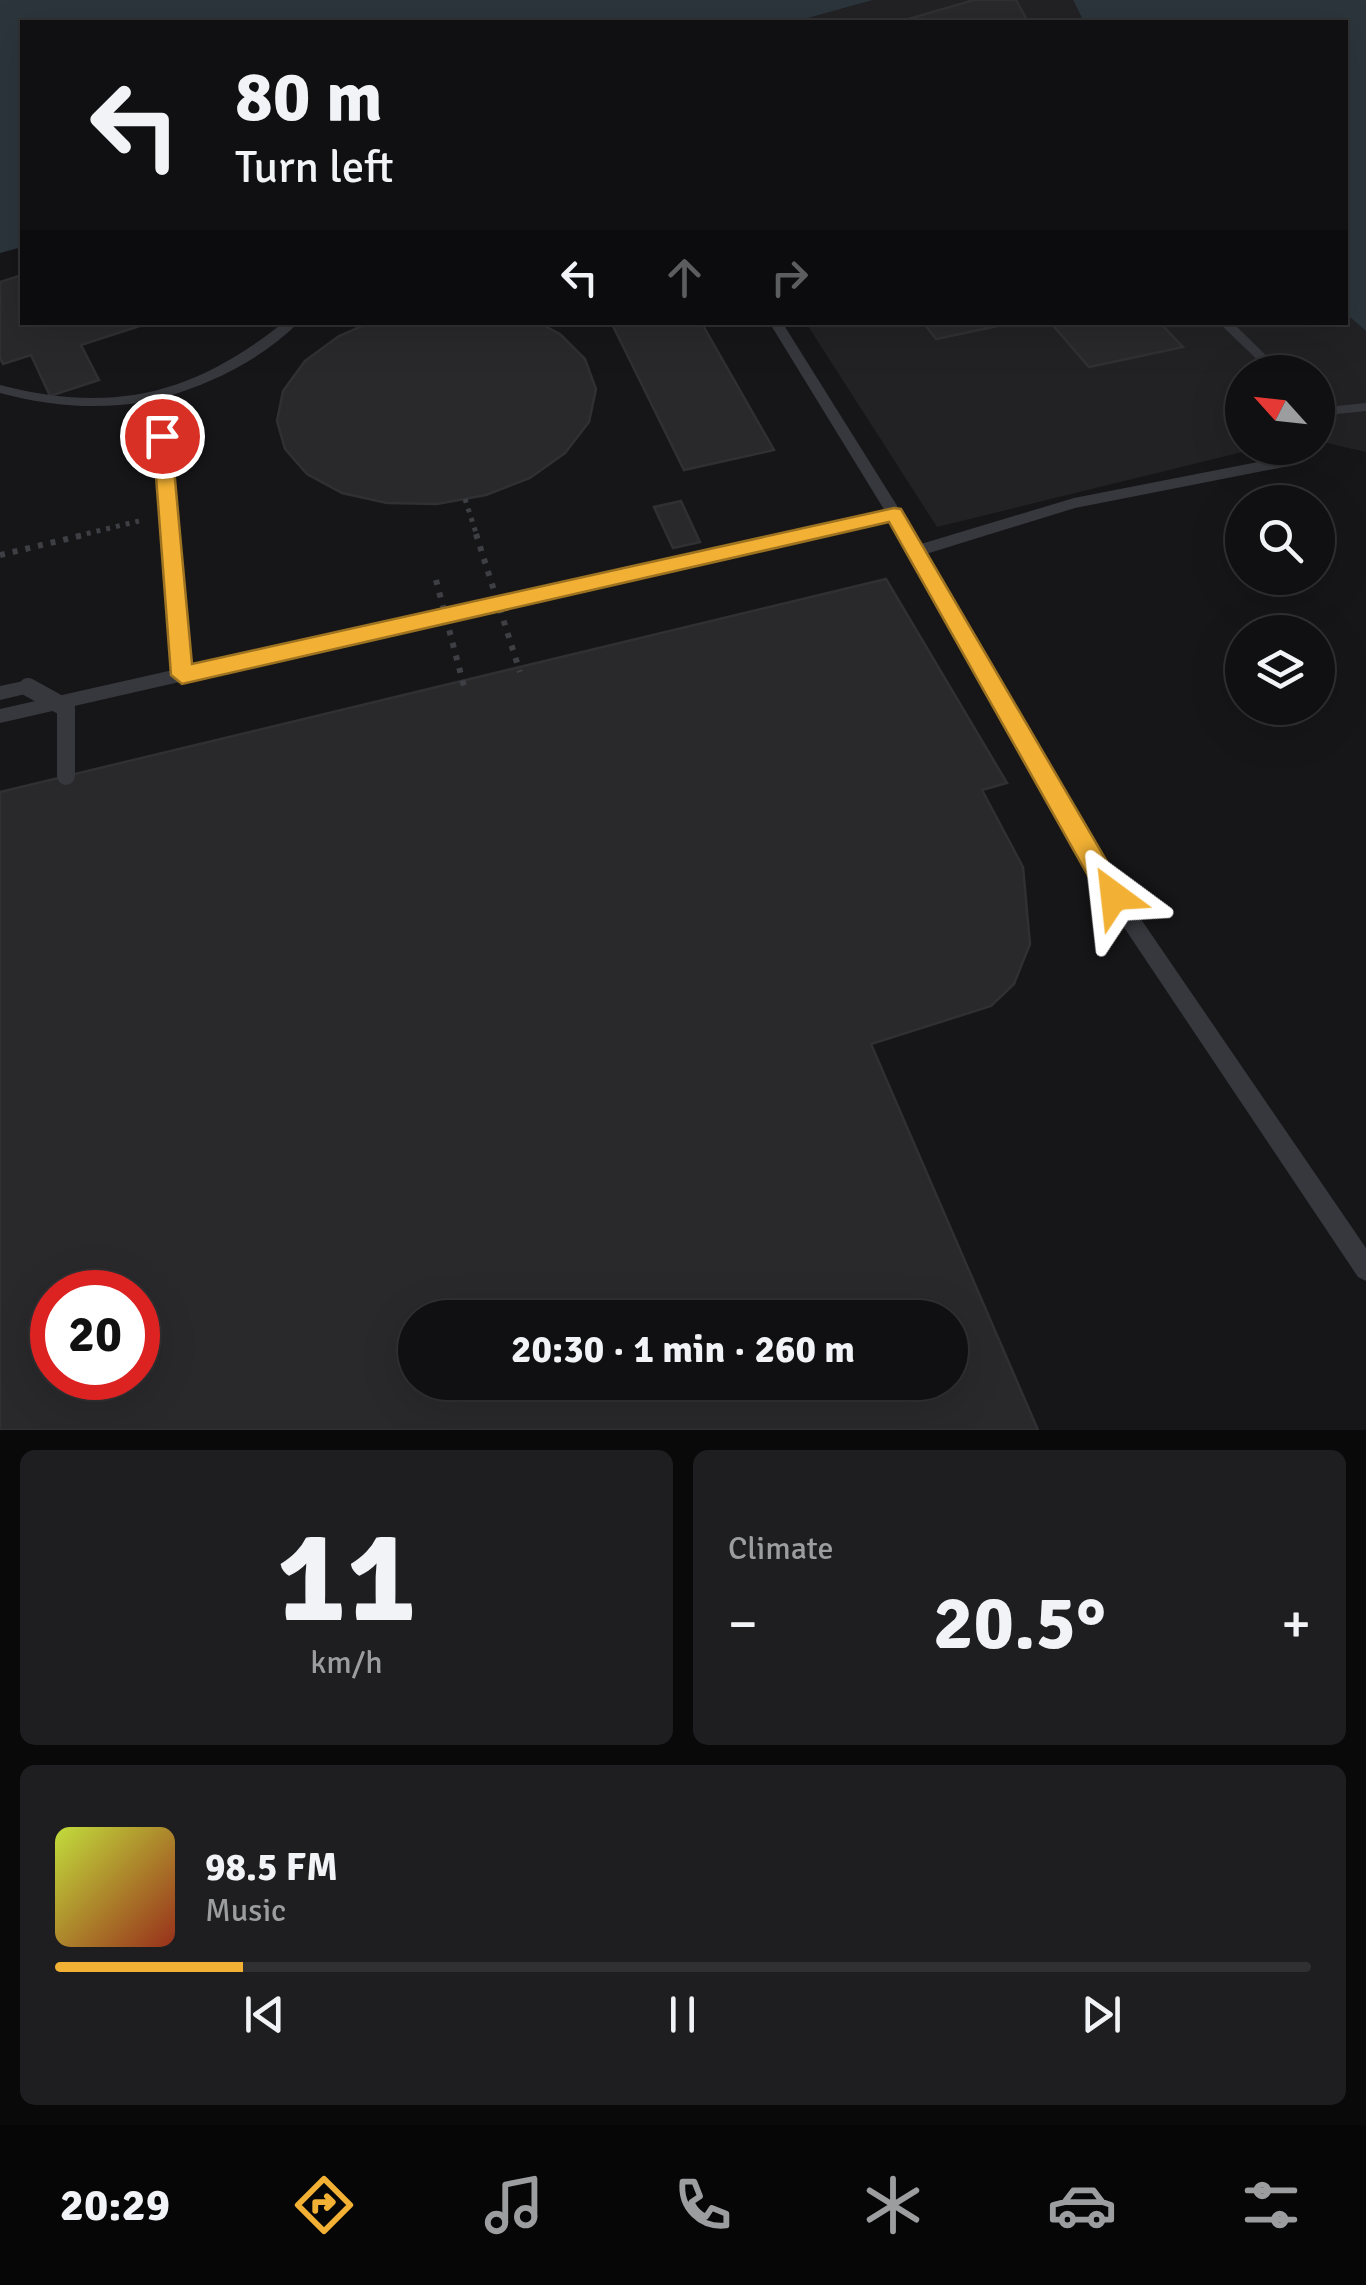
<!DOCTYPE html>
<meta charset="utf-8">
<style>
body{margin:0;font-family:Signika,sans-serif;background:#1e1e20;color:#f1f3f6;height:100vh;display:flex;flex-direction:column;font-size:38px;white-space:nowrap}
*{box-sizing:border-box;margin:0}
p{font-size:32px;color:#9c9d9f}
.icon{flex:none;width:55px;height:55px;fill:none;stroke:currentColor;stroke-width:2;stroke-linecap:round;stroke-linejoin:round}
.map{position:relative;height:1430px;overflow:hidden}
.drawer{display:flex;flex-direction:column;gap:20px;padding:20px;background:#09090a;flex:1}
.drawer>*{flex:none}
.guide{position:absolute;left:20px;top:20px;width:1328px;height:305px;border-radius:0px;box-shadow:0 10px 40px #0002,0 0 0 2px #303032;background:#101012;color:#f1f3f6;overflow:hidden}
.needle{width:65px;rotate:297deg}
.buttons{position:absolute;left:1225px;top:355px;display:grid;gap:20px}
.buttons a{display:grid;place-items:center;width:110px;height:110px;border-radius:50%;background:#101012;box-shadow:0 10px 40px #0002,0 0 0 2px #303032;font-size:50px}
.speed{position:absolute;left:30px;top:1270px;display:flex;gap:20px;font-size:50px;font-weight:700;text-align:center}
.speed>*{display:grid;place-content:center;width:130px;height:130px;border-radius:50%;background:#101012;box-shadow:0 10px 40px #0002,0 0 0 2px #303032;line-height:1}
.speed .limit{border:15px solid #d22;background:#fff;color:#111}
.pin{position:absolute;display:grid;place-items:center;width:85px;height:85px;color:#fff;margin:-42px;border:5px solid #fff;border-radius:50%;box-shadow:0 2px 10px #0007}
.me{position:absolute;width:110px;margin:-55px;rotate:330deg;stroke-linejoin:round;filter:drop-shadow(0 0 8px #0008)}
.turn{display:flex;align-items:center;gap:35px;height:210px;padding:0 50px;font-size:45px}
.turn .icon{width:130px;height:130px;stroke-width:2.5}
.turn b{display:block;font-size:70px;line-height:85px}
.lanes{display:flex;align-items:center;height:95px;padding:0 50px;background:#0003;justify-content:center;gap:50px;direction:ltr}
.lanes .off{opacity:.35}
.big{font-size:75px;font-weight:800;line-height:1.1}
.drawer .tile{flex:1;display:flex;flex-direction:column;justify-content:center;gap:15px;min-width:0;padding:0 35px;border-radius:15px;background:#1e1e20}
.drawer .dial{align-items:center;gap:0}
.dial b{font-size:130px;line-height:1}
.song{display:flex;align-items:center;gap:30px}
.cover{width:120px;height:120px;border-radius:15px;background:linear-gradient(135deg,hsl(70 70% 55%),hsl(10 70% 35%))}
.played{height:10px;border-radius:5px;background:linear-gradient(90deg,#f2b134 15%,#303032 15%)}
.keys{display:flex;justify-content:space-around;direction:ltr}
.heat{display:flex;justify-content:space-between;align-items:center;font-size:55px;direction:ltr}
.drawer .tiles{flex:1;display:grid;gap:20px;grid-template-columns:1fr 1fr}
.tile:last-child{grid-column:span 2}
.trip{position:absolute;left:398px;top:1300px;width:570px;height:100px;border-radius:50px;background:#101012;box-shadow:0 10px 40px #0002,0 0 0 2px #303032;font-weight:800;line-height:100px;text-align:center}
.tab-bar{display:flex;height:160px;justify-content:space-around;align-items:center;background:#060607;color:#9c9d9f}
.tab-bar .icon{width:70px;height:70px}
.tab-bar .selected{color:#f2b134}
.tab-bar b{font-size:45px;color:#f1f3f6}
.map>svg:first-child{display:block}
.built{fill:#222225}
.water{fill:#2c353c}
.building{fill:#29292c;stroke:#303034;stroke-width:2.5;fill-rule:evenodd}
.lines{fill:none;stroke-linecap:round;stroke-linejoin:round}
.path-far1{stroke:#3d3f44;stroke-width:5;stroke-dasharray:4 6;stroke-linecap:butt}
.path{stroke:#3d3f44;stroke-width:6;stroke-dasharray:5 8;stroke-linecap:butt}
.service{fill:#37383d;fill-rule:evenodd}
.path-bridge-far1{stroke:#3d3f44;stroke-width:5;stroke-dasharray:4 6;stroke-linecap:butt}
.path-bridge{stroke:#3d3f44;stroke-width:6;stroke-dasharray:5 8;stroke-linecap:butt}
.service-bridge{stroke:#37383d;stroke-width:18}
.route{fill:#f2b134;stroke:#9d7322;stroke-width:2.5}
</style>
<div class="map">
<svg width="1366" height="1430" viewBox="0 0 1366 1430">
<rect width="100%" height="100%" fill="#161618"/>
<g class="built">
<polygon points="873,0 1073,0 1084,22 794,22"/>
<polygon points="1345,313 1366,331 1366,452 1318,441 1318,372 1242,372 1242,448 1259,448 937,527 806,323 1345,322"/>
</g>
<g class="water">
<polygon points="0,0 873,0 794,22 22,22 22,247 0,253"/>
<polygon points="1073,0 1366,0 1366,331 1345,313 1345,22 1084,22"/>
</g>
<g class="building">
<polygon points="974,0 1016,0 1028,22 898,22"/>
<polygon points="22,275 22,322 152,322 81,345 99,380 50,396 31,355 3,364 0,358 0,282"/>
<polygon points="371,322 537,322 560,334 585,359 596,389 589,422 565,453 530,478 486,495 437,504 387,503 342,493 307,474 285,449 277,421 283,391 305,361 339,336"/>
<polygon points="611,322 701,322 774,450 684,470"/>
<polygon points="923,322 1017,322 936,339"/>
<polygon points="1050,322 1159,322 1183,347 1089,367"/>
<polygon points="681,501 700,542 673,548 654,507"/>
<path d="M886 579 1007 783 982 790 1023 867 1030 944 1014 984 991 1006 871 1044 1038 1430H0V792ZM52 1292H138V1378H52ZM415 1318H950V1382H415Z"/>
</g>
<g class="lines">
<polyline class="path-far1" points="77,536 139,521"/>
<polyline class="path" points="0,555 88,534"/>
<g class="service">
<path d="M284 322H299C262 359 215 382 166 397L190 667 885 511 769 322H782L921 544 1074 498 1289 456 1294 458V464L1289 466 1075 508 926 554 1121 890 1366 1248V1281L1358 1277 1107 902 890 520 0 723V709L173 670 152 401C99 410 53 407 0 393V385C113 414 193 395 284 322Z"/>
<polygon points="1218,322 1232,322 1283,372 1270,372"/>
<polygon points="1366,403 1366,411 1318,416 1318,408"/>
<polygon points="28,680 37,687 34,692 0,700 0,686"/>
</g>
<polyline class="path-bridge-far1" points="465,499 477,536"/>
<g class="path-bridge">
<polyline points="476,534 520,672"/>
<polyline points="436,580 465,690"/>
</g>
<polyline class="service-bridge" points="28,687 66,708 66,776"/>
</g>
<polygon class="route" points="162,430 171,436 192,664 894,508 901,509 1123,889 1126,896 1123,904 1114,908 1104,904 889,522 182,684 171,675 153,436"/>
</svg>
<div class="buttons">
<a><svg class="needle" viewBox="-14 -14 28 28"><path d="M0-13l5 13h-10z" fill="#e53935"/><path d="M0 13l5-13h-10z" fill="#9c9d9f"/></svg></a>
<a><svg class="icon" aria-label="search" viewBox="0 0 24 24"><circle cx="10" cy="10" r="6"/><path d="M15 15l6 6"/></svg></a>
<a><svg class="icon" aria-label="layers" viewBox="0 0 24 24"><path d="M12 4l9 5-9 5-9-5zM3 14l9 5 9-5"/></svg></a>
</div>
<div class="speed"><div class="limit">20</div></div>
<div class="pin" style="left:162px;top:436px;background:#d93025"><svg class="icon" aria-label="arrive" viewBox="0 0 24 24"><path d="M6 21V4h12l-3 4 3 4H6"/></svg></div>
<svg class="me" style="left:1114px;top:896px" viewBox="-20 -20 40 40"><path d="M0-17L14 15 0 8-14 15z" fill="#f2b134" stroke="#fff" stroke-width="4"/></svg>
<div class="trip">20:30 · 1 min · 260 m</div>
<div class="guide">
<div class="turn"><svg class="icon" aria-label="left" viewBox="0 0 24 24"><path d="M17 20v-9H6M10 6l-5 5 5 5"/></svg><div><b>80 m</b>Turn left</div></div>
<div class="lanes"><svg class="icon" aria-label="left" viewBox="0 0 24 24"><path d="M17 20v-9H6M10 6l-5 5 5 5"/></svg><svg class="icon off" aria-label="ahead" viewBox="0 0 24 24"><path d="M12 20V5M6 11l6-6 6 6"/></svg><svg class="icon off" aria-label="right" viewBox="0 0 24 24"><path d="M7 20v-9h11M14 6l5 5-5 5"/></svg></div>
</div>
</div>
<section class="drawer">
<div class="tiles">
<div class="tile dial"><b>11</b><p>km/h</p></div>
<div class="tile"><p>Climate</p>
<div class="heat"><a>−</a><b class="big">20.5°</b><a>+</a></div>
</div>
<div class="tile">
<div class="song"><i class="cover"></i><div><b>98.5 FM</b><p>Music</p></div></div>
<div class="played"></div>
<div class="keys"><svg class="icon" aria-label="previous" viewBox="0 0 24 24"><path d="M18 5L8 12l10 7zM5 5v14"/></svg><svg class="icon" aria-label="pause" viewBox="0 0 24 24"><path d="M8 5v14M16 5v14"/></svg><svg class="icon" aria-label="next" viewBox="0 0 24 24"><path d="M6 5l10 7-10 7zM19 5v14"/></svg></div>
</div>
</div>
</section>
<nav class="tab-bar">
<b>20:29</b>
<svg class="icon selected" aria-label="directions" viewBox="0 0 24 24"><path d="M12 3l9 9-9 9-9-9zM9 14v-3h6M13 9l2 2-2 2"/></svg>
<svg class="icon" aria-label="music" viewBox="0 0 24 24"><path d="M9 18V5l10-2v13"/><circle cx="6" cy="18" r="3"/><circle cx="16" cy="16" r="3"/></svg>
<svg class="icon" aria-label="phone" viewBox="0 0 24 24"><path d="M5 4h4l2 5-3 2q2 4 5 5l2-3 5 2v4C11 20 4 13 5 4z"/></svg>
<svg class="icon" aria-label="climate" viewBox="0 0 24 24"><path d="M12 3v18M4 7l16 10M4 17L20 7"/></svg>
<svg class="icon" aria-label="car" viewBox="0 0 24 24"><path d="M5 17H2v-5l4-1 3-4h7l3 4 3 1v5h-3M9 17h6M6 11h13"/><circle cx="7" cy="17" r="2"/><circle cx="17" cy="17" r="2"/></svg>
<svg class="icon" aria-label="filters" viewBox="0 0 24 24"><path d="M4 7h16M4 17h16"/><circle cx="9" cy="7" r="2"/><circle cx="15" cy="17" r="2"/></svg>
</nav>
